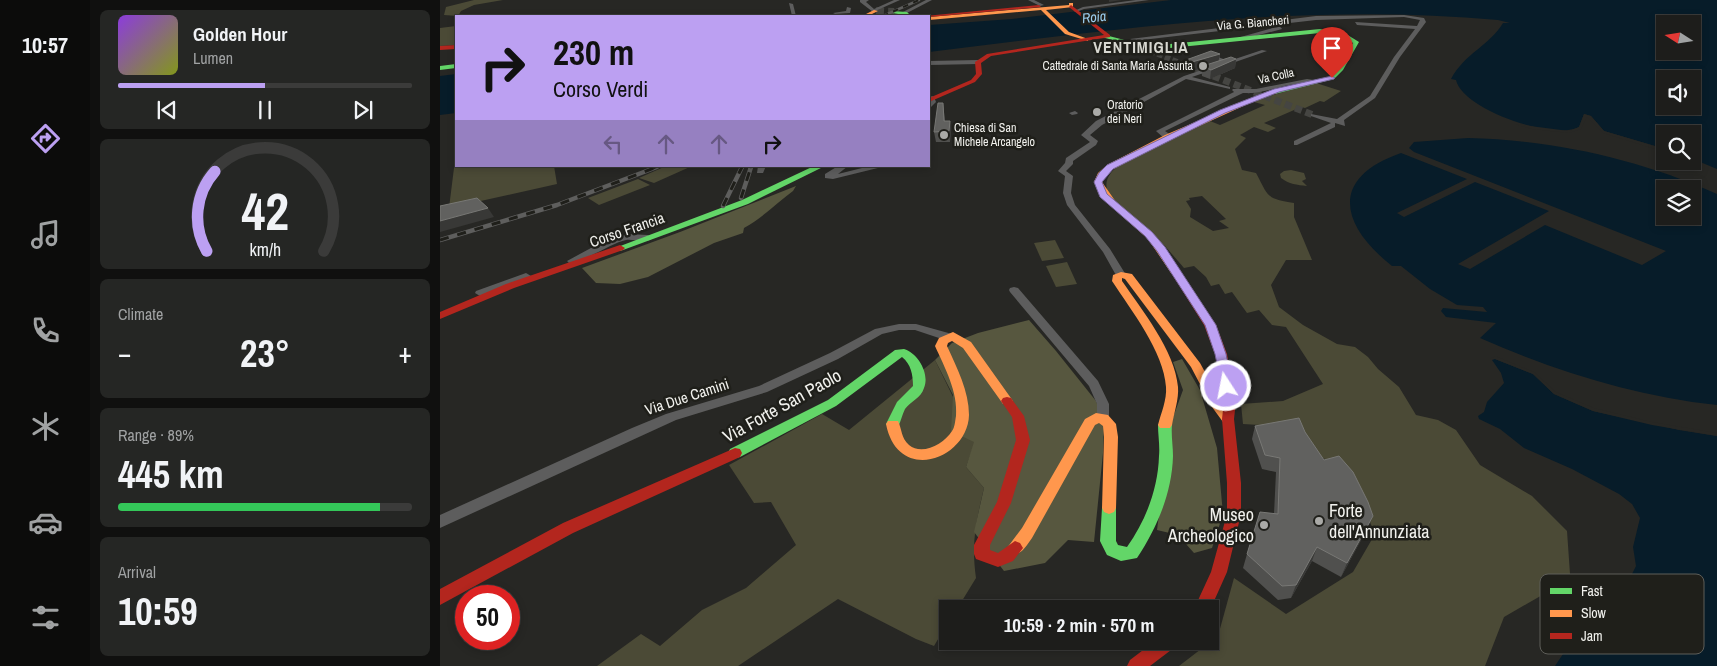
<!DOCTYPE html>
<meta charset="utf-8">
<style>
body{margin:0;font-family:"Archivo Narrow",sans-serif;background:#252624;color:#f1f3f6;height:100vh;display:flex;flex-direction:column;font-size:19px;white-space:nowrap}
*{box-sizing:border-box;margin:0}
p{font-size:16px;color:#a0a2a3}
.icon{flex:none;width:28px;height:28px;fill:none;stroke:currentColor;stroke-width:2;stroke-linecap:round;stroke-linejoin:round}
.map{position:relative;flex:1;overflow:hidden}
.drawer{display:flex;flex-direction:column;gap:10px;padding:10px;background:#10100f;width:350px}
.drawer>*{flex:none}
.top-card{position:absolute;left:15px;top:15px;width:475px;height:152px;border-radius:0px;box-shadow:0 2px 8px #0003,0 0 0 1px #3b3b3a;background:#bca0f2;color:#111;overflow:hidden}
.needle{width:32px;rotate:282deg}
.controls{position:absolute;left:1216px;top:15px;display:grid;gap:10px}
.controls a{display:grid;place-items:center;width:45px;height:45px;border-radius:0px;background:#1d1d1b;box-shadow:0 2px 8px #0003,0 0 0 1px #3b3b3a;font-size:25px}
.speed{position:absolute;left:15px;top:585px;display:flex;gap:10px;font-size:25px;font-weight:700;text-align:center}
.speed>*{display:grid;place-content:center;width:65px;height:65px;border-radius:50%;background:#1d1d1b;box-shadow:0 2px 8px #0003,0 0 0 1px #3b3b3a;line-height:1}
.speed .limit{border:8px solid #d22;background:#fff;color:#111}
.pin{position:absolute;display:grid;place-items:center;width:42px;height:42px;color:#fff;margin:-51px -21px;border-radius:50% 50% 50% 0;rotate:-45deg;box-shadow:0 0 5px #0007}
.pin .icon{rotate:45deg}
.me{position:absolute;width:55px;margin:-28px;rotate:349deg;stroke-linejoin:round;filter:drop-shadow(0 0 4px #0008)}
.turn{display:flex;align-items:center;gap:18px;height:105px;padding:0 15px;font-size:22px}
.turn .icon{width:65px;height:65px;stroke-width:2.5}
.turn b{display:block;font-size:35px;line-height:42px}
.lanes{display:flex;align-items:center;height:48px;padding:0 15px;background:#0003;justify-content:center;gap:25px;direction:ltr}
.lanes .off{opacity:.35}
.big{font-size:38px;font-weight:800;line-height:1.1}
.drawer .card{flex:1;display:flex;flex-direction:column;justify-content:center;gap:8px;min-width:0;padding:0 18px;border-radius:8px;background:#252624}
.drawer .dial{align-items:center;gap:0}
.dial svg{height:130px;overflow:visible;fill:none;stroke:#3b3b3a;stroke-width:7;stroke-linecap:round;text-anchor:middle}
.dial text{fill:#f1f3f6;stroke:none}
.song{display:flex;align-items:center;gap:15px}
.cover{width:60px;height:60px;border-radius:8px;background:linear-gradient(135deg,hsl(270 70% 55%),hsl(70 70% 35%))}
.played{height:5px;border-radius:2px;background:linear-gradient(90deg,#bca0f2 50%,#3b3b3a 50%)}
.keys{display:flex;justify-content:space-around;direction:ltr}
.heat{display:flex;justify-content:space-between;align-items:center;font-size:28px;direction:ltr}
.charge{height:8px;border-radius:4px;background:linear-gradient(90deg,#34c759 89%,#3b3b3a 0)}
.trip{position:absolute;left:499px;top:600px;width:280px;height:50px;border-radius:0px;background:#1d1d1b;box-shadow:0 2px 8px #0003,0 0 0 1px #3b3b3a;font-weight:800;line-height:50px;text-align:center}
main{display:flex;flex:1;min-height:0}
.dock{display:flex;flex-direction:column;width:90px;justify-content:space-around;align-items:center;background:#0c0c0b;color:#a0a2a3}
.dock .icon{width:35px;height:35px}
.dock .active{color:#bca0f2}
.dock b{font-size:22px;color:#f1f3f6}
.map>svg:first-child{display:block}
.green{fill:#4b4a36;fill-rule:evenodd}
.forest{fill:#57573f}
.water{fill:#071c29;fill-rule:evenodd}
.pier{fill:#272724}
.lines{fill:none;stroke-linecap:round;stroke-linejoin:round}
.street-tunnel-far1{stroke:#454542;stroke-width:5.5;stroke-dasharray:5.5 2.5;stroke-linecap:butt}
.street-tunnel{stroke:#454542;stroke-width:7;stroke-dasharray:7 4;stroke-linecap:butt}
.secondary-tunnel{stroke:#454542;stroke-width:8;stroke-dasharray:8 4;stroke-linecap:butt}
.street{fill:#5d5d5d;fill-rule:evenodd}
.fast{fill:#63d668;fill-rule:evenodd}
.slow{fill:#ff974d;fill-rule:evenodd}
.jam{fill:#b3261e;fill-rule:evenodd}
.rail-far2-casing{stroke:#5e5e5d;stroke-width:2.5}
.rail-far1-casing{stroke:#5e5e5d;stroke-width:4}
.rail-casing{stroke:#5e5e5d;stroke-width:4.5}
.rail-far2{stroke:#1f1f1a;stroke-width:2;stroke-dasharray:5.5;stroke-linecap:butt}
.rail-far1{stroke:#1f1f1a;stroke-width:2.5;stroke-dasharray:7;stroke-linecap:butt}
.rail{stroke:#1f1f1a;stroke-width:3;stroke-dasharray:9;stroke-linecap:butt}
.wall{fill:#50504e}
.shaded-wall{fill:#383836}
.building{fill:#61615f;stroke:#787875}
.route{fill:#bca0f2;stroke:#7a689d}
.poi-dot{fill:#aaaaa7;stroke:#1f1f1a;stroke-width:2}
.labels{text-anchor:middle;stroke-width:5;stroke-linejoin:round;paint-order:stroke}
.far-street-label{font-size:12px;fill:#f1f1ed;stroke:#1f1f1a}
.far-poi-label{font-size:12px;fill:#f1f1ed;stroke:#1f1f1a;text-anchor:start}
.far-water-label{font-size:14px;font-style:italic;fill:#9bceef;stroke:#1f1f1a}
.street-label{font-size:15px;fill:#f1f1ed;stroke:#1f1f1a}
.far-district-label{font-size:16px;font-weight:bold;letter-spacing:1px;fill:#d8d8d1;stroke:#1f1f1a}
.near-street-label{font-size:18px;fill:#f1f1ed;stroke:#1f1f1a}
.near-poi-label{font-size:18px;fill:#f1f1ed;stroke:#1f1f1a;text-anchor:start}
.key{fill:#1f1f1a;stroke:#5e5e59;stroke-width:1}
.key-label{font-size:14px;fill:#f1f1ed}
</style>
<main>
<nav class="dock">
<b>10:57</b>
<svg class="icon active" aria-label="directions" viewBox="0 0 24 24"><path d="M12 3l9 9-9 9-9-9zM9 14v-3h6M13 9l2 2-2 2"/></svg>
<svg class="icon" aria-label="music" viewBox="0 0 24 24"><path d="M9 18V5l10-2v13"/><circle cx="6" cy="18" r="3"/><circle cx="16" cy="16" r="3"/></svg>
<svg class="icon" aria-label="phone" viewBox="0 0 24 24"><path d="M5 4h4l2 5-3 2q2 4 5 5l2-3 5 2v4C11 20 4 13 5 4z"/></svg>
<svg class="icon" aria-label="climate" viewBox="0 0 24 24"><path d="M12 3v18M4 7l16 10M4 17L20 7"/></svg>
<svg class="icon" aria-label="car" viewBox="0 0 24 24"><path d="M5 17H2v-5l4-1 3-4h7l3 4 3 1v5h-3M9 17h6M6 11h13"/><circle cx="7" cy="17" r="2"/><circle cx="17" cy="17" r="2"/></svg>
<svg class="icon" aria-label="filters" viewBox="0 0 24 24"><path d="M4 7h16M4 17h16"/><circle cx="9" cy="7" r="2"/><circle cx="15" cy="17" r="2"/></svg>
</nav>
<section class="drawer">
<div class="card">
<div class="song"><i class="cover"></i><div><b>Golden Hour</b><p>Lumen</p></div></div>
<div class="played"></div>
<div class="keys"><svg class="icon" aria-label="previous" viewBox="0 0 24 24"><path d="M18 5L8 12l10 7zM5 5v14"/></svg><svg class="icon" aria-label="pause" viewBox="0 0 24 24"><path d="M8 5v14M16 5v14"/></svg><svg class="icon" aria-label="next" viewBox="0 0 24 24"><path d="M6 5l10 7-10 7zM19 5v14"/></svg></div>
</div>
<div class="card dial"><svg viewBox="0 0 100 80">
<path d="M14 69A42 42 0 1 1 86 69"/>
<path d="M14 69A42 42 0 0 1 19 20" stroke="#bca0f2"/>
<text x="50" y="56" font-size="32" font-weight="700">42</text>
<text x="50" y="72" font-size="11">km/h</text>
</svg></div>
<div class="card"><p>Climate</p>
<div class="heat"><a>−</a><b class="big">23°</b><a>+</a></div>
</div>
<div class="card"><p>Range · 89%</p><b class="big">445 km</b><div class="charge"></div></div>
<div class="card"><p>Arrival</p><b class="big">10:59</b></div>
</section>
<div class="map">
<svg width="1277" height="666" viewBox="0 0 1277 666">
<rect width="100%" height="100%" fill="#272724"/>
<g class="green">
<polygon points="34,0 63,0 34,5 21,11 18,16 4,15 6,7"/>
<polygon points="16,26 16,45 0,46 0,28"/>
<path d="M876 83 901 91 884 102 880 101 865 108 861 107 824 123 836 128 828 132 814 127 800 135 806 138 795 149 802 170 816 173C829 197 825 198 854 203V217L872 260H846L831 285 839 307 863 325 897 344 915 347 928 357 938 369 959 387 976 415 998 420 1016 430 1040 465 1092 496 1127 531 1130 574 1104 594 1064 617 1045 666H739L778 636 794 578 846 614 913 572 935 534 906 465 875 456 854 427 803 424 801 404 843 401 883 384 846 327 832 325 819 310 807 313 792 292 785 294 779 284 771 286 766 277 754 266 744 268 725 246 669 195C663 183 668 174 678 166L770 121 780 125 825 105 814 102 822 98ZM762 196 786 219 779 221 789 228 773 231 750 217 751 209 746 201 750 200 749 198Z"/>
<polygon points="16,152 16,166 114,166 117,184 9,208"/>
<polygon points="226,166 252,166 214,183 199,178"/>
<path d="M851 170 864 173 866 179 862 181 867 186C857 185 849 184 841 178L840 174 844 171Z"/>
<polygon points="198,179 210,185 159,205 148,198"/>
<polygon points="615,240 624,258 602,261 594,243"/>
<polygon points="627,262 637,284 616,287 606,266"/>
<path d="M495 360 535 442 526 467 544 488C536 522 531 542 536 578L517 609H508L507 624 494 646 476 639 398 599 298 666H157L201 634 220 646 262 610 306 588 356 545 331 502 314 503 289 465 382 414 409 430Z"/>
</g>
<g class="forest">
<path d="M356 186 353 191C337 203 322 218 304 228L303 233 274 243 208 277 180 284 156 283 142 268 240 232Z"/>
<polygon points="589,320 616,351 656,401 664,423 663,453 654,542 628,540 605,563 564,571 534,532 544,488 526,467 534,442 511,431 513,395 495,360 512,343 538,333"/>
<polygon points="742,359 760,390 777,448 783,514 772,548 754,553 738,535 717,530 731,423 743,390 733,362"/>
</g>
<g class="water">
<path d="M731 0H1277V169L1253 159 1252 134H1225V149L1164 131 1151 116 1144 114 1139 127C1113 141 1022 109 1016 80L1011 79C1025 53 1049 46 1063 23H1070L1058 20C868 2 677 29 489 52V25L572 19ZM1225 24H1252V51H1225ZM1225 79H1252V106H1225Z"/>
<polygon points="16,74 16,113 0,115 0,76"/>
<path d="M1028 138C1113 140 1199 159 1277 194V405C1195 396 1115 371 1040 338L1056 323 1006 317 1001 311 1003 308 1047 312 1043 307 1017 305 990 289 961 266H952C900 225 889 178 961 153L1027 179 957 213 964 217 1035 182 1109 211 1018 264 1030 269 1105 225 1202 265 1226 251 974 152 969 148 974 142ZM1225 189H1252V216H1225Z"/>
<polygon points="1055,359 1093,374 1114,394 1153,411 1239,430 1277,436 1277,666 1115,666 1125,651 1142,641 1152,632 1181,585 1190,578 1196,566 1193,547 1200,518 1192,504 1179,494 1132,469 1084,448 1060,429 1039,419 1038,416 1044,412 1047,402 1064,383 1061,373 1052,360"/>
</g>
<g class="pier">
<polygon points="1144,114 1151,116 1164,131 1225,149 1225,152 1163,133 1147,117 1141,129 1129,133 1092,129 1075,124 1129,131 1139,127"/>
<polygon points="1055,356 1094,372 1116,392 1154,408 1212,422 1277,433 1277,436 1212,425 1153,411 1114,394 1093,374 1055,359 1050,359"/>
</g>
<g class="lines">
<polyline class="street-tunnel-far1" points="710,51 766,73"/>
<polyline class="street-tunnel" points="763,72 873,115"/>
<polyline class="secondary-tunnel" points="436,11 454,12"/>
<g class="street">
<polygon points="420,0 429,0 426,2 434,9 454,0 460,0 433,12 420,2"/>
<polygon points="486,0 492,0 465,14 461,13"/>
<polygon points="588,0 594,0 604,5 600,6"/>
<polygon points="696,0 709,0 644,9 636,12 634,11 643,7"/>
<polygon points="349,3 353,4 356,16 352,16"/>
<polygon points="407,7 411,8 410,13 395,14 393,13 406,11"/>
<polygon points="964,15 984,18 986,22 960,57 935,98 904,120 905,126 895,123 895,127 857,145 854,145 854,141 891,123 871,116 871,114 897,119 930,96 954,57 975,29 917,25 915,22 977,26 980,20 964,17 876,20 693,41 690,39 876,16"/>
<polygon points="840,26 842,29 800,40 797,38"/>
<polygon points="702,46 706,46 713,51 708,52 702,48"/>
<polygon points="822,50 827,51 752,77 790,87 790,89 746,79 662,125 650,135 658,141 656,145 633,161 633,164 626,171 633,176 631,193 635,205 670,249 686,275 685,277 677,277 663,252 627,205 623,193 625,176 618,171 625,163 626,158 650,142 641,135 656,121 744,76"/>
<polygon points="770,54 786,60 783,62 770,58 743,68 738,67"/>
<polygon points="489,61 538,60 541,62 538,64 489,65"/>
<path d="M867 79 880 81C875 84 867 82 861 83 841 85 823 94 803 93L725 131 731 135V139H725L716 131 794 92 792 90 793 89H816Z"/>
<polygon points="492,96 494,97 496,102 489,109 489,98"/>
<polygon points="635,111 638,113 637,114 632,115 629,113"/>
<polygon points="318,166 326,166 323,173 317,173"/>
<polygon points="398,166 408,166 398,174 430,166 446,166 393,179 385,178 385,174"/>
<path d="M187 234 208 235 213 238C206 244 195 239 186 240 171 243 139 265 129 263L127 261 162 242Z"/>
<polygon points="86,273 91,276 90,278 44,295 40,296 35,293 36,291"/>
<polygon points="574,287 578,288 658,381 669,404 669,418 668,421 658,421 657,418 657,404 649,386 570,292 569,290 570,288"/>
<polygon points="459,324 476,324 512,334 514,337 508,341 475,330 459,330 442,334 398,359 327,392 236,420 0,528 0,515 192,428 226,414 319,386 390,353 435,329"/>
</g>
<g class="fast">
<polygon points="452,11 467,12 471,16 452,13"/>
<polygon points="880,29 906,34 919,42 903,70 894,79 835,94 833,93 833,91 890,77 898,69 913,43 902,36 880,33 720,49 704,49 662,37 665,35 704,45 720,45"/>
<polygon points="16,64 16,68 0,70 0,66"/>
<polygon points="374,166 385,166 308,204 183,250 180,251 175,248 302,200"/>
<path d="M464 349C478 353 490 374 484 388 481 398 471 401 465 409 462 415 461 421 458 427H448L446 424 457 402 473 386C473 375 471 364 462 357L396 406 300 457 295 458 290 457 288 453 290 449 388 400 455 350Z"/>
<path d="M725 420 730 422 732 425C731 435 733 446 733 456 732 493 717 528 697 558L681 561 667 555 660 541 662 508 664 504 669 502 674 504 676 508V541L678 545 687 547C706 520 718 489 719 456 720 446 718 435 718 425L720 422Z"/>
</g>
<g class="slow">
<polygon points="629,3 633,3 633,7 606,10 629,32 648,39 648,41 625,34 601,10 489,20 489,17 629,5"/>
<polygon points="434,10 438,11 428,16 422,16"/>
<polygon points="835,90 837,91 837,93 823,97 731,139 673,169 665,176 662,182 676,202 714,235 740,271 739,273 731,273 708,239 670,205 654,182 658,173 667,165 725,135 819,95"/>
<path d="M681 272 692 274 760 363 781 401 794 419 793 422H783L772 407 751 367 685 279 682 278V281C702 310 735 351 738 387 739 399 734 413 732 425L730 428H720L718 425C721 413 727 400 726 387 724 352 691 310 672 281L673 275Z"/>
<path d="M513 332 531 342 573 401 571 404H563L523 348 512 341 508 343 507 346C517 368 529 391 529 415 528 459 458 485 446 424L448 421H458C462 429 461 438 469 445 482 456 504 444 512 431 515 427 515 421 516 416 518 392 505 368 495 346L499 338Z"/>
<path d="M656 413 668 415 676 424 678 437 676 508 674 512 669 514 664 512 662 508 664 437 663 426 659 423 655 425 592 538C586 546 581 557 570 553L567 548 582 528 645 419Z"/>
</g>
<g class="jam">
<polygon points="599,5 601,7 489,17 485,16"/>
<polygon points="631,5 670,35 670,37 551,56 541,63 542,74 535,82 489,102 489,98 531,80 536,74 535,62 547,54 664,35 629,7"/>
<polygon points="16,45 16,49 0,50 0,46"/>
<polygon points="180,245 185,248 183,250 74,288 0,319 0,312 66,284"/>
<polygon points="735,268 739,269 776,325 787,354 796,401 794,419 801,483 801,514 787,572 770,610 754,609 771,572 787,514 787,483 782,419 784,401 775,354 764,325 730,271"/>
<polygon points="567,397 571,398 584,416 590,440 571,503 550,545 550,550 558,553 575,541 580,543 583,548 573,561 558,567 536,559 534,554 534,545 557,502 576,440 572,417 561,401 563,398"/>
<polygon points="295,448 300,449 302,453 300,457 133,533 0,605 0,589 123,523"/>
<polygon points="715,641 738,641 735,647 710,666 687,666 690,660"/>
</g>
<defs>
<polyline id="rail-far2" points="443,16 479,0"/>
<g id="rail-far1">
<polyline points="213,168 218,166"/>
<polyline points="301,168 302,166"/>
<polyline points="310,168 311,166"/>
</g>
<g id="rail">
<polyline points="301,198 311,167"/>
<polyline points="283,206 302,167"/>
<polyline points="0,240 117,205 217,167"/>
</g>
</defs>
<use href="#rail-far2" class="rail-far2-casing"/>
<use href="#rail-far1" class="rail-far1-casing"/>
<use href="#rail" class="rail-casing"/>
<use href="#rail-far2" class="rail-far2"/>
<use href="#rail-far1" class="rail-far1"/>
<use href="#rail" class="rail"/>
</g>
<g class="wall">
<polygon points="780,54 779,61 796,59 795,68 770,79 762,76 762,68 751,72 745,69 746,60"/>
<polygon points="503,103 505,121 510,121 511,131 510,142 496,142 494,132"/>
<polygon points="815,426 865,432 927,529 901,577 872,561 851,598 838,600 803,568 807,554 834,514 836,472 822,469 812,439"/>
</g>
<g class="shaded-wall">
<polygon points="669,0 682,0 669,2"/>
<polygon points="780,54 778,63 763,66 762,68 751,72 752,62"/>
<polygon points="796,59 795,68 770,79 771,70"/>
<polygon points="510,121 511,131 510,142 509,131"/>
<polygon points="48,208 54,217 0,232 0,221"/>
<polygon points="933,516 927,529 901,577 907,563"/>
<polygon points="877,547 872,561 851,598 856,585"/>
</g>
<g class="building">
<polygon points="771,51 780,54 752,62 746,60"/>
<polygon points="791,57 796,59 771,70 763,66"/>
<polygon points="498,103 503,103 504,121 510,121 509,131 494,132"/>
<polygon points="37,198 48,208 0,221 0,206"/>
<polygon points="859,418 865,432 884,460 899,456 913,472 928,502 933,516 907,563 877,547 856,585 842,586 807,554 820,512 838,514 840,458 825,455 815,426"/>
</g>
<polygon class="route" points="892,76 895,78 894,79 839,92 785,113 673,169 662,182 667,194 712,232 725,247 776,325 786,354 793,386 791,389 782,389 775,354 765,325 717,251 705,236 660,197 654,182 659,173 667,165 780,110 834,89"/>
<g class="poi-dot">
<circle cx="763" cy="66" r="5"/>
<circle cx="657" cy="112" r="5"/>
<circle cx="504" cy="135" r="5"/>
<circle cx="879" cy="521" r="5"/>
<circle cx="824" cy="525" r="5"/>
</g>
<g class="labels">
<g class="far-street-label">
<text transform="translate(813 23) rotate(-5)" y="4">Via G. Biancheri</text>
<text transform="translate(836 76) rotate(-12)" y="4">Va Colla</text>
</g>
<g class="far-poi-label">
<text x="753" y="70" text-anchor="end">Cattedrale di Santa Maria Assunta</text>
<text x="667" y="109">Oratorio<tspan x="667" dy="14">dei Neri</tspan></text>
<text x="514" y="132">Chiesa di San<tspan x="514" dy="14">Michele Arcangelo</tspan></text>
</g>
<g class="far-water-label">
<text transform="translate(654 17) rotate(-6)" y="5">Roia</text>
</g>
<g class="street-label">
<text transform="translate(187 230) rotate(-19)" y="5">Corso Francia</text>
<text transform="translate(247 397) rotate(-18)" y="5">Via Due Camini</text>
</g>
<g class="far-district-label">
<text x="701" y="53">VENTIMIGLIA</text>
</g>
<g class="near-street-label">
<text transform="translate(342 406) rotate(-29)" y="6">Via Forte San Paolo</text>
</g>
<g class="near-poi-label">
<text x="889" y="517">Forte<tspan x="889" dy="21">dell'Annunziata</tspan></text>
<text x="814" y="521" text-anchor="end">Museo<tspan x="814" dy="21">Archeologico</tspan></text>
</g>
</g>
<rect x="1100" y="574" width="164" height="80" rx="8" class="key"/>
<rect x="1110" y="588" width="22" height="6" fill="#63d668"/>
<rect x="1110" y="610" width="22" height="7" fill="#ff974d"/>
<rect x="1110" y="633" width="22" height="6" fill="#b3261e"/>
<g class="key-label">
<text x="1141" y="596">Fast</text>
<text x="1141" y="618">Slow</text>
<text x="1141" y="641">Jam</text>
</g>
</svg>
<div class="controls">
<a><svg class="needle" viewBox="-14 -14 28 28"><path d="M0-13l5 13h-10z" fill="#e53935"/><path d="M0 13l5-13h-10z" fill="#a0a2a3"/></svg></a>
<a><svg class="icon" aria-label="sound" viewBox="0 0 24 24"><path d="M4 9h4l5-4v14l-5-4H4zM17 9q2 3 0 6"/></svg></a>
<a><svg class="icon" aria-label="search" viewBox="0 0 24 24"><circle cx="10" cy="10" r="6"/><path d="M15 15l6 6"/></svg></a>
<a><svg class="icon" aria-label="layers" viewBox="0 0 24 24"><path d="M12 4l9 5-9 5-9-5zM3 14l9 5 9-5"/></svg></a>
</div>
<div class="speed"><div class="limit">50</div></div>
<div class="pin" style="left:892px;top:78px;background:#d93025"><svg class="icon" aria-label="arrive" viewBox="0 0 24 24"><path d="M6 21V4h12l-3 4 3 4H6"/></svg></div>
<svg class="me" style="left:786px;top:386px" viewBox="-20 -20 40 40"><circle r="17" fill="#bca0f2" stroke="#fff" stroke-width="3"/><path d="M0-11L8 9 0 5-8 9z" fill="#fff"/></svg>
<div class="trip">10:59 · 2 min · 570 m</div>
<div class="top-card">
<div class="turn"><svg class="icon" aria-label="right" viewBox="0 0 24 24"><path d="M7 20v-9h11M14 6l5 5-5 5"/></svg><div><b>230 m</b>Corso Verdi</div></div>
<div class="lanes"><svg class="icon off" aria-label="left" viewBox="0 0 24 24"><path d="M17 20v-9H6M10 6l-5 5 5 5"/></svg><svg class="icon off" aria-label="ahead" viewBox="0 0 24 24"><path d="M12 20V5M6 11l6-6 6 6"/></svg><svg class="icon off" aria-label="ahead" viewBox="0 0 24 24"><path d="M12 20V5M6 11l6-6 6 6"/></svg><svg class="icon" aria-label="right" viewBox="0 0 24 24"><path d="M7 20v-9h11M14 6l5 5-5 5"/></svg></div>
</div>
</div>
</main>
